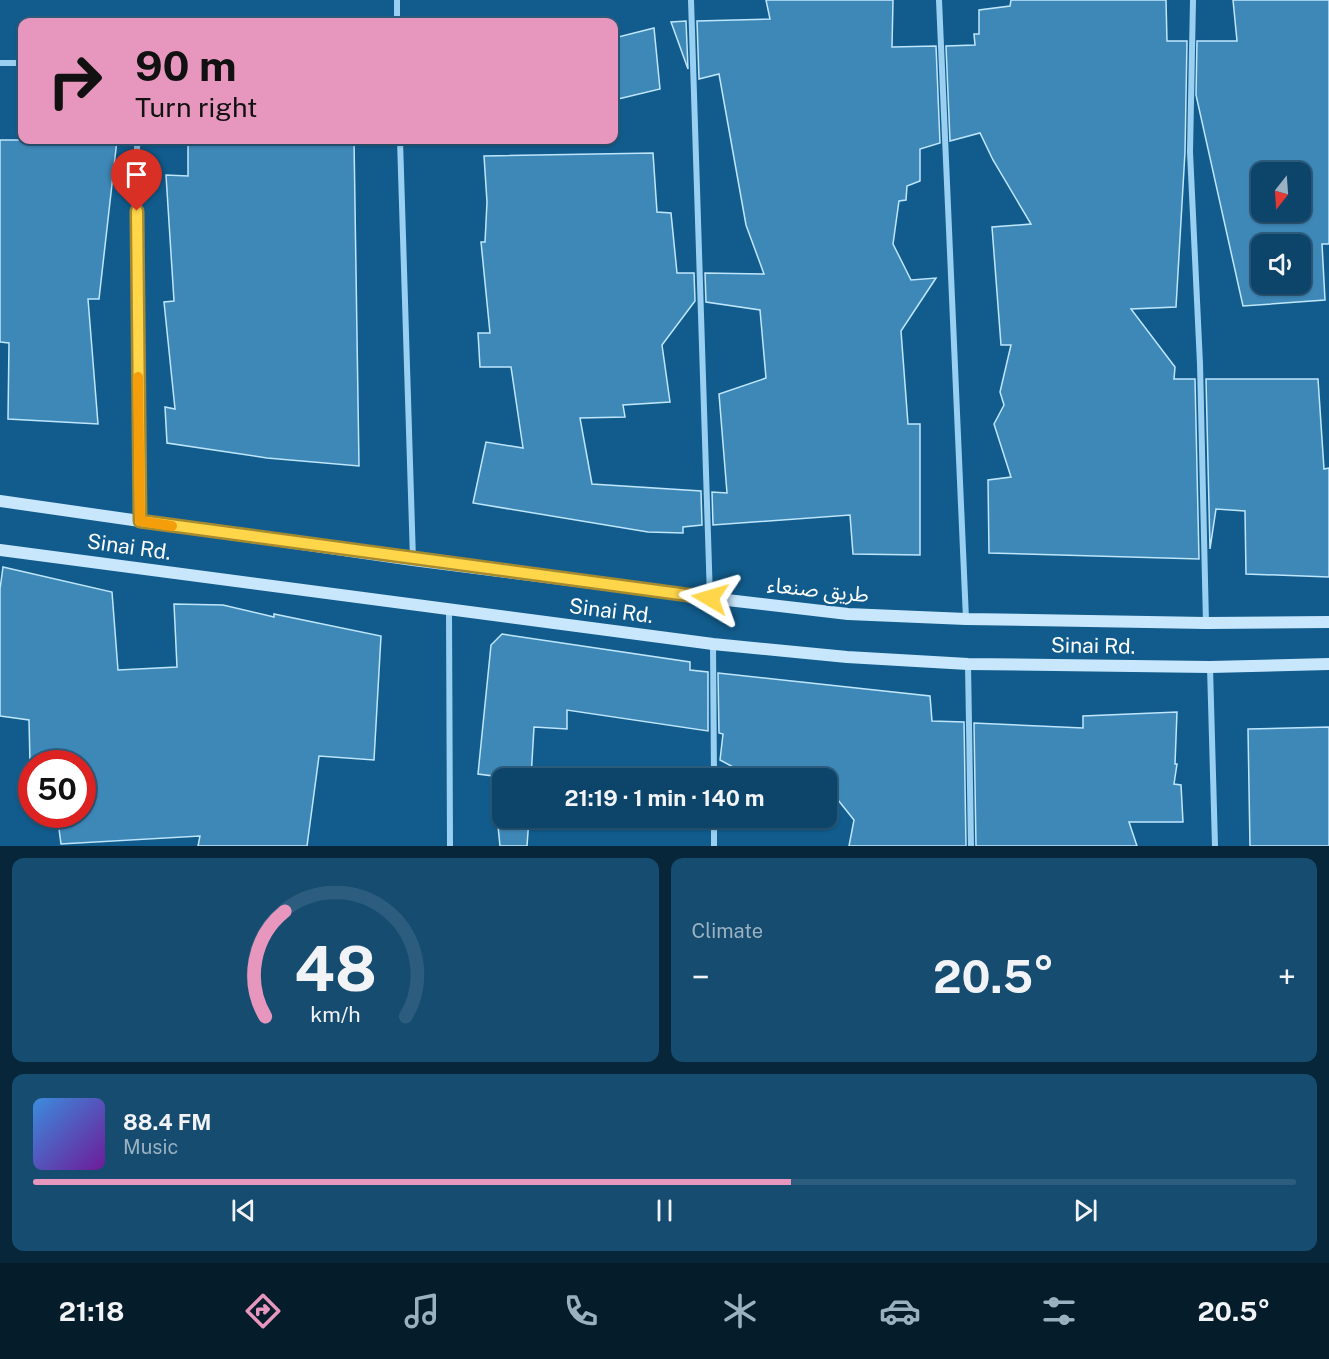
<!DOCTYPE html>
<meta charset="utf-8">
<style>
body{margin:0;font-family:"Public Sans","Noto Sans Arabic",sans-serif;background:#164c70;color:#f1f3f6;height:100vh;display:flex;flex-direction:column;font-size:22px;white-space:nowrap}
*{box-sizing:border-box;margin:0}
p{font-size:20px;color:#9ab1c1}
.icon{flex:none;width:33px;height:33px;fill:none;stroke:currentColor;stroke-width:2;stroke-linecap:round;stroke-linejoin:round}
.map{position:relative;height:846px;overflow:hidden}
.details{display:flex;flex-direction:column;gap:12px;padding:12px;background:#07263a;flex:1}
.details>*{flex:none}
.banner{position:absolute;left:18px;top:18px;width:600px;height:126px;border-radius:12px;box-shadow:0 2px 4px #0004,0 0 0 2px #2d5d7e;background:#e797bd;color:#111;overflow:hidden}
.needle{width:39px;rotate:197deg}
.controls{position:absolute;left:1251px;top:162px;display:grid;gap:12px}
.controls a{display:grid;place-items:center;width:60px;height:60px;border-radius:12px;background:#0d456a;box-shadow:0 2px 4px #0004,0 0 0 2px #2d5d7e;font-size:30px}
.speed{position:absolute;left:18px;top:750px;display:flex;gap:12px;font-size:30px;font-weight:700;text-align:center}
.speed>*{display:grid;place-content:center;width:78px;height:78px;border-radius:50%;background:#0d456a;box-shadow:0 2px 4px #0004,0 0 0 2px #2d5d7e;line-height:1}
.speed .limit{border:9px solid #d22;background:#fff;color:#111}
.pin{position:absolute;display:grid;place-items:center;width:51px;height:51px;color:#fff;margin:-62px -26px;border-radius:50% 50% 50% 0;rotate:-45deg;box-shadow:0 0 6px #0007}
.pin .icon{rotate:45deg}
.me{position:absolute;width:66px;margin:-33px;rotate:277deg;stroke-linejoin:round;filter:drop-shadow(0 0 4px #0008)}
.turn{display:flex;align-items:center;gap:21px;height:126px;padding:0 18px;font-size:27px}
.turn .icon{width:78px;height:78px;stroke-width:2.5}
.turn b{display:block;font-size:42px;line-height:51px}
.big{font-size:45px;font-weight:700;line-height:1.1}
.details .widget{flex:1;display:flex;flex-direction:column;justify-content:center;gap:9px;min-width:0;padding:0 21px;border-radius:12px;background:#164c70}
.details .dial{align-items:center;gap:0}
.dial svg{height:156px;overflow:visible;fill:none;stroke:#2d5d7e;stroke-width:7;stroke-linecap:round;text-anchor:middle}
.dial text{fill:#f1f3f6;stroke:none}
.song{display:flex;align-items:center;gap:18px}
.cover{width:72px;height:72px;border-radius:9px;background:linear-gradient(135deg,hsl(210 70% 55%),hsl(280 70% 35%))}
.played{height:6px;border-radius:3px;background:linear-gradient(90deg,#e797bd 60%,#2d5d7e 60%)}
.keys{display:flex;justify-content:space-around;direction:ltr}
.heat{display:flex;justify-content:space-between;align-items:center;font-size:33px;direction:ltr}
.details .tiles{flex:1;display:grid;gap:12px;grid-template-columns:1fr 1fr}
.widget:last-child{grid-column:span 2}
.trip{position:absolute;left:492px;top:768px;width:345px;height:60px;border-radius:12px;background:#0d456a;box-shadow:0 2px 4px #0004,0 0 0 2px #2d5d7e;font-weight:700;line-height:60px;text-align:center}
.tabs{display:flex;height:96px;justify-content:space-around;align-items:center;background:#051c2a;color:#9ab1c1}
.tabs .icon{width:42px;height:42px}
.tabs .selected{color:#e797bd}
.tabs b{font-size:27px;color:#f1f3f6}
.map>svg:first-child{display:block}
.building{fill:#3e88b8;stroke:#c0e6fd;stroke-width:1.5;fill-rule:evenodd}
.lines{fill:none;stroke-linecap:round;stroke-linejoin:round}
.street{stroke:#99d0f2;stroke-width:6}
.secondary{stroke:#c8e7fc;stroke-width:12}
.route-casing{stroke:#a68a30;stroke-width:15}
.route{stroke:#ffd54a;stroke-width:10}
.slow{stroke:#f59e0b;stroke-width:10}
.labels{text-anchor:middle;stroke-width:4.5;stroke-linejoin:round;paint-order:stroke}
.street-label{font-size:21px;fill:#fff;stroke:#115c8d}
</style>
<div class="map">
<svg width="1329" height="846" viewBox="0 0 1329 846">
<rect width="100%" height="100%" fill="#115c8d"/>
<g class="building">
<polygon points="766,0 893,0 892,47 936,46 940,143 920,149 920,181 907,186 906,200 899,201 893,244 911,280 936,278 901,331 908,424 920,424 920,555 853,554 850,515 713,525 712,492 727,493 719,394 766,378 760,310 706,302 705,273 764,274 746,225 719,74 699,79 697,21 770,19"/>
<polygon points="1011,0 1166,0 1167,41 1187,41 1185,152 1176,307 1131,309 1175,367 1174,379 1195,379 1199,559 989,553 988,480 1011,477 994,424 1004,405 1000,392 1011,345 1001,345 992,227 1031,224 993,160 980,133 950,141 946,46 975,45 974,34 979,34 979,10 1010,6"/>
<path d="M1233 0H1329V244H1322L1325 300 1243 306 1196 95 1197 41H1237ZM1262 172H1300V212H1262ZM1262 244H1300V284H1262Z"/>
<polygon points="686,21 688,69 671,22"/>
<polygon points="654,28 660,89 614,100 614,38"/>
<polygon points="0,140 117,140 99,299 88,299 98,424 8,419 9,343 0,342"/>
<polygon points="188,140 354,140 359,466 267,458 167,443 165,407 175,409 164,302 174,301 166,175 188,176"/>
<polygon points="653,153 657,212 671,213 677,273 694,273 695,301 662,345 670,402 623,405 625,417 580,418 592,484 701,491 702,525 683,527 683,533 648,532 473,503 486,442 523,448 511,367 480,367 478,333 490,333 481,242 485,242 487,202 484,156"/>
<polygon points="1206,379 1318,379 1324,469 1329,468 1329,577 1246,574 1245,511 1216,509 1210,549"/>
<polygon points="3,567 112,592 118,670 177,667 174,604 223,605 274,617 274,614 381,636 374,760 319,756 307,846 198,846 200,836 61,844 57,814 82,814 82,764 32,764 31,806 29,720 0,716 0,589"/>
<polygon points="502,634 690,662 690,670 708,672 708,731 567,710 567,729 534,727 531,778 502,778 502,818 529,818 527,846 500,846 493,776 478,774 491,645"/>
<polygon points="718,673 930,696 932,721 964,722 966,846 849,846 854,820 826,785 826,778 792,774 733,778 735,768 720,760 723,734 719,733"/>
<polygon points="1177,712 1175,764 1177,764 1174,784 1181,785 1183,822 1129,822 1137,846 976,846 974,723 1083,728 1083,716"/>
<polygon points="1329,727 1329,846 1250,846 1248,729"/>
</g>
<g class="lines">
<g class="street">
<polyline points="397,0 397,22"/>
<polyline points="691,0 710,598"/>
<polyline points="939,0 966,619"/>
<polyline points="1193,0 1190,152 1200,364 1206,623"/>
<polyline points="0,63 22,63"/>
<polyline points="137,140 140,521"/>
<polyline points="400,140 413,560"/>
<polyline points="449,610 450,846"/>
<polyline points="713,644 714,778"/>
<polyline points="968,664 971,846"/>
<polyline points="1210,667 1215,846"/>
<polyline points="714,818 714,846"/>
</g>
<g class="secondary">
<polyline points="0,501 413,560 710,598 848,614 966,619 1206,623 1329,622"/>
<polyline points="0,550 713,644 847,657 968,664 1210,667 1329,664"/>
</g>
</g>
<g class="lines">
<defs>
<polyline id="route" points="137,211 140,521 710,598"/>
</defs>
<use href="#route" class="route-casing"/>
<use href="#route" class="route"/>
<polyline class="slow" points="138,377 140,521 172,526"/>
</g>
<g class="labels">
<g class="street-label">
<text transform="translate(129 547) rotate(8)" y="7">Sinai Rd.</text>
<text transform="translate(818 590) rotate(6)" y="7">طريق صنعاء</text>
<text transform="translate(611 611) rotate(7)" y="7">Sinai Rd.</text>
<text transform="translate(1093 646) rotate(1)" y="7">Sinai Rd.</text>
</g>
</g>
</svg>
<div class="controls">
<a><svg class="needle" viewBox="-14 -14 28 28"><path d="M0-13l5 13h-10z" fill="#e53935"/><path d="M0 13l5-13h-10z" fill="#9ab1c1"/></svg></a>
<a><svg class="icon" aria-label="sound" viewBox="0 0 24 24"><path d="M4 9h4l5-4v14l-5-4H4zM17 9q2 3 0 6"/></svg></a>
</div>
<div class="speed"><div class="limit">50</div></div>
<div class="pin" style="left:137px;top:211px;background:#d93025"><svg class="icon" aria-label="arrive" viewBox="0 0 24 24"><path d="M6 21V4h12l-3 4 3 4H6"/></svg></div>
<svg class="me" style="left:710px;top:598px" viewBox="-20 -20 40 40"><path d="M0-17L14 15 0 8-14 15z" fill="#ffd54a" stroke="#fff" stroke-width="4"/></svg>
<div class="trip">21:19 · 1 min · 140 m</div>
<div class="banner">
<div class="turn"><svg class="icon" aria-label="right" viewBox="0 0 24 24"><path d="M7 20v-9h11M14 6l5 5-5 5"/></svg><div><b>90 m</b>Turn right</div></div>
</div>
</div>
<section class="details">
<div class="tiles">
<div class="widget dial"><svg viewBox="0 0 100 80">
<path d="M14 69A42 42 0 1 1 86 69"/>
<path d="M14 69A42 42 0 0 1 24 15" stroke="#e797bd"/>
<text x="50" y="56" font-size="32" font-weight="700">48</text>
<text x="50" y="72" font-size="11">km/h</text>
</svg></div>
<div class="widget"><p>Climate</p>
<div class="heat"><a>−</a><b class="big">20.5°</b><a>+</a></div>
</div>
<div class="widget">
<div class="song"><i class="cover"></i><div><b>88.4 FM</b><p>Music</p></div></div>
<div class="played"></div>
<div class="keys"><svg class="icon" aria-label="previous" viewBox="0 0 24 24"><path d="M18 5L8 12l10 7zM5 5v14"/></svg><svg class="icon" aria-label="pause" viewBox="0 0 24 24"><path d="M8 5v14M16 5v14"/></svg><svg class="icon" aria-label="next" viewBox="0 0 24 24"><path d="M6 5l10 7-10 7zM19 5v14"/></svg></div>
</div>
</div>
</section>
<nav class="tabs">
<b>21:18</b>
<svg class="icon selected" aria-label="directions" viewBox="0 0 24 24"><path d="M12 3l9 9-9 9-9-9zM9 14v-3h6M13 9l2 2-2 2"/></svg>
<svg class="icon" aria-label="music" viewBox="0 0 24 24"><path d="M9 18V5l10-2v13"/><circle cx="6" cy="18" r="3"/><circle cx="16" cy="16" r="3"/></svg>
<svg class="icon" aria-label="phone" viewBox="0 0 24 24"><path d="M5 4h4l2 5-3 2q2 4 5 5l2-3 5 2v4C11 20 4 13 5 4z"/></svg>
<svg class="icon" aria-label="climate" viewBox="0 0 24 24"><path d="M12 3v18M4 7l16 10M4 17L20 7"/></svg>
<svg class="icon" aria-label="car" viewBox="0 0 24 24"><path d="M5 17H2v-5l4-1 3-4h7l3 4 3 1v5h-3M9 17h6M6 11h13"/><circle cx="7" cy="17" r="2"/><circle cx="17" cy="17" r="2"/></svg>
<svg class="icon" aria-label="filters" viewBox="0 0 24 24"><path d="M4 7h16M4 17h16"/><circle cx="9" cy="7" r="2"/><circle cx="15" cy="17" r="2"/></svg>
<b>20.5°</b>
</nav>
